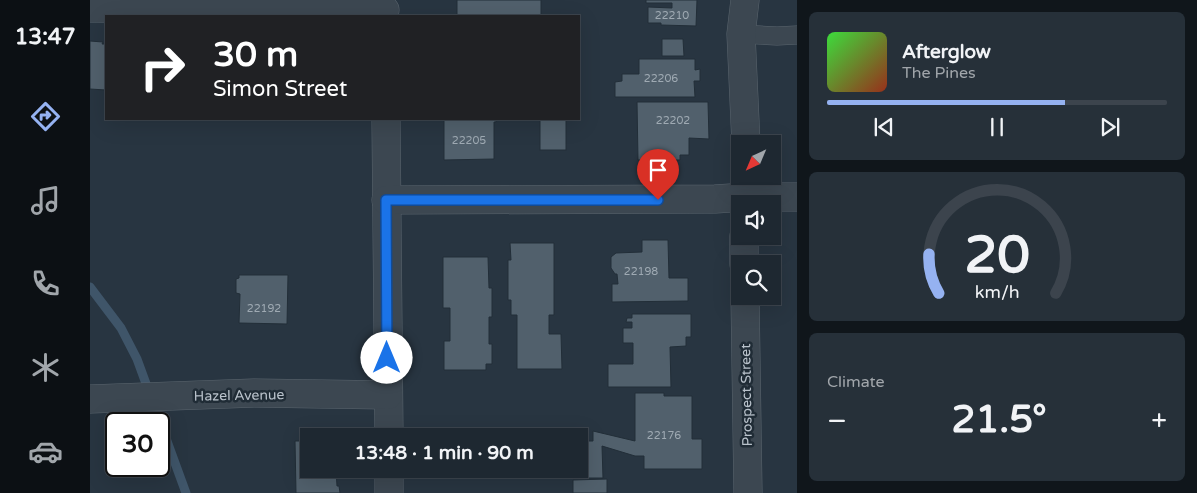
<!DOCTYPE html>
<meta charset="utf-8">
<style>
body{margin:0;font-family:"Varela Round",sans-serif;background:#263039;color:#f1f3f6;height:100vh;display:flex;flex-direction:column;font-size:19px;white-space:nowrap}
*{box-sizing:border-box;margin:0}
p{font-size:16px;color:#a1a6ab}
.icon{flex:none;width:28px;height:28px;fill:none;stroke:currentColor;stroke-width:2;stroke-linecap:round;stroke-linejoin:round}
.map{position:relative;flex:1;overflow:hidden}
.drawer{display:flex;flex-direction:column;gap:12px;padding:12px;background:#10161b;width:400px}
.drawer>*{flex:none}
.banner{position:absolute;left:15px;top:15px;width:475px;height:105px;border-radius:0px;box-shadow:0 5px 20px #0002,0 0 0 1px #3c444d;background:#202124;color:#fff;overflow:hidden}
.needle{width:32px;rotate:224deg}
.fabs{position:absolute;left:641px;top:135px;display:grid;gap:10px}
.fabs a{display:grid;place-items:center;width:50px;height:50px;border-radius:0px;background:#1e2831;box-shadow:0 5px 20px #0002,0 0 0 1px #3c444d;font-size:25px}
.speed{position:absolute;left:15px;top:412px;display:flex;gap:10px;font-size:25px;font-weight:700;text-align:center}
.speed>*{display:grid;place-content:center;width:65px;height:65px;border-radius:50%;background:#1e2831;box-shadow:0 5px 20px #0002,0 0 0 1px #3c444d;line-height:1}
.speed .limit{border:2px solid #111;border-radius:8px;background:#fff;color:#111}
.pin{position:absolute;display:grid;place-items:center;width:42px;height:42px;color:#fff;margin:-51px -21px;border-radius:50% 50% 50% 0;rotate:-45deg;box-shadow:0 0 5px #0007}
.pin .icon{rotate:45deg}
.me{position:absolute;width:55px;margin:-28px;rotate:0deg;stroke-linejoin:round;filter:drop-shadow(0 0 4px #0008)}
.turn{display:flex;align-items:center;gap:18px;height:105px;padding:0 25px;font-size:22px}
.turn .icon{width:65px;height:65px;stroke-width:2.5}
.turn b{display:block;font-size:35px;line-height:42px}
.big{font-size:38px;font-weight:700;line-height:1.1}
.drawer .widget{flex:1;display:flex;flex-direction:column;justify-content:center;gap:8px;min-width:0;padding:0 18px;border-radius:8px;background:#263039}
.drawer .dial{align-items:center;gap:0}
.dial svg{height:130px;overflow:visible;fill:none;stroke:#3c444d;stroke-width:7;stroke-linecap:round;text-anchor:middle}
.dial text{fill:#f1f3f6;stroke:none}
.song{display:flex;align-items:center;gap:15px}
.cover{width:60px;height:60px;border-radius:8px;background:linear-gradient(135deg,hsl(120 70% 55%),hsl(10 70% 35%))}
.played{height:5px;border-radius:2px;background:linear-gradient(90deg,#95b2f1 70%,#3c444d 70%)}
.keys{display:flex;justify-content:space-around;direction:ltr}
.heat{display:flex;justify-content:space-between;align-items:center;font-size:28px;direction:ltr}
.trip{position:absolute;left:210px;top:428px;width:288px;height:50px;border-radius:0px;background:#1e2831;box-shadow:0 5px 20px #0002,0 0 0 1px #3c444d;font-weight:700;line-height:50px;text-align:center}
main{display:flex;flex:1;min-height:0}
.tab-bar{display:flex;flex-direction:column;width:90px;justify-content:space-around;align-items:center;background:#0c1014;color:#a1a6ab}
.tab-bar .icon{width:35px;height:35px}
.tab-bar .selected{color:#95b2f1}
.tab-bar b{font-size:22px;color:#f1f3f6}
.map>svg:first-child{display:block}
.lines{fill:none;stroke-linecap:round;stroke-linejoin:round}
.stream{stroke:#3f5569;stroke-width:9}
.building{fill:#51606c;stroke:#222e38}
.service-casing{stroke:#5a656e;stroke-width:19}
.minor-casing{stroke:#5a656e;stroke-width:29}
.service{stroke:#3c4751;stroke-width:18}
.minor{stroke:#3c4751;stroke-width:28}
.route-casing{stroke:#114b97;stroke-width:12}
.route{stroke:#1a73e8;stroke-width:9}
.labels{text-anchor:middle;stroke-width:5;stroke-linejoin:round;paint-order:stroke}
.number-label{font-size:11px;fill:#9faab3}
.street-label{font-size:14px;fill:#b9c2cb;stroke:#202c36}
</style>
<main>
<nav class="tab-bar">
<b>13:47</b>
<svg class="icon selected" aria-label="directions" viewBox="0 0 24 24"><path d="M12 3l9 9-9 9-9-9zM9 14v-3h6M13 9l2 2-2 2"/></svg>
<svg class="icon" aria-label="music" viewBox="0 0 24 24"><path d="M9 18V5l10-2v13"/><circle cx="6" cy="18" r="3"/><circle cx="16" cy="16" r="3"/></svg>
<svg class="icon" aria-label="phone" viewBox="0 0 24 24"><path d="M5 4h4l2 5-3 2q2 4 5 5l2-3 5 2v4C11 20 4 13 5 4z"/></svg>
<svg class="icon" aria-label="climate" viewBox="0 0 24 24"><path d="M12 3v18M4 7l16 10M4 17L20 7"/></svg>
<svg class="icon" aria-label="car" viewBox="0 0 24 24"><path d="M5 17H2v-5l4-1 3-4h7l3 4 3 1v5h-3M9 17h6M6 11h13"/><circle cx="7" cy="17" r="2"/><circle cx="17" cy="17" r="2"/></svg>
</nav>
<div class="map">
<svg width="707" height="493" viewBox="0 0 707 493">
<rect width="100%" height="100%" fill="#283541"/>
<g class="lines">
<polyline class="stream" points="0,287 31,328 47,359 96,493"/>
</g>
<g class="building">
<rect x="367" y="0" width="84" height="16"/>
<polygon points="556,0 607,0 606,26 571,25 571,23 558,23 558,7 582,8 582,3 556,3"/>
<polygon points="572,39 593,39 594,56 572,56"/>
<polygon points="0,41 13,42 12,44 16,44 16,90 0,89"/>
<polygon points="549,59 605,59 605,70 610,69 610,81 604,81 605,97 525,97 525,82 532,81 532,74 549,74"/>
<polygon points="547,102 618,102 619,139 599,138 599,155 590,155 590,160 548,160"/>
<polygon points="354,119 406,119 406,122 404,122 404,159 354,160"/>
<rect x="450" y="119" width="26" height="31"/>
<polygon points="552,240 578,240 579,278 598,278 598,301 522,302 522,284 528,284 527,274 525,274 521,268 521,257 526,253 552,252"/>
<polygon points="420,243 464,243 464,315 459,315 459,334 471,334 472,369 427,369 427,315 421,315 421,300 418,300 418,260 421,260"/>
<polygon points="353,257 398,257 399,288 402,288 402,317 399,317 399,344 402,344 402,364 396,364 396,370 354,370 354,341 360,341 360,308 353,308"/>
<polygon points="149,275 198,275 197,324 149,323 150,294 146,293 146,279 149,278"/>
<polygon points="542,314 601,314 601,337 596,337 596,346 580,347 581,387 518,387 518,364 543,364 543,343 533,343 533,328 542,328 542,322 536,322 537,318 542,318"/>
<polygon points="545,393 574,393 574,396 602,396 602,439 612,439 612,469 554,469 554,456 545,456 512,446 513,478 484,478 484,469 489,469 489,441 503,441 503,431 545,441"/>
<polygon points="205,441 219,441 219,469 246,469 247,486 249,486 250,493 206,493"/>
<polygon points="517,479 517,493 483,493 483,480"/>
</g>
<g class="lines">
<defs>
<polyline id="service" points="651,34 687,36 707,35"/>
<g id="minor">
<polyline points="655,0 651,34 656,144"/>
<polyline points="0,8 295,10"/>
<polyline points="296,119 299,436"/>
<polyline points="296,200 625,199 657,197 707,197"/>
<polyline points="654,236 654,264"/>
<polyline points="655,296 658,493"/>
<polyline points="0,399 164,393 298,395"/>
<polyline points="299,469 299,493"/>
</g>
</defs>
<use href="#service" class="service-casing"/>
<use href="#minor" class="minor-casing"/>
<use href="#service" class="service"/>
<use href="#minor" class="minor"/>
</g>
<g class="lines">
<defs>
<polyline id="route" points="297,358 296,200 568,200"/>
</defs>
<use href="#route" class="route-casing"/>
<use href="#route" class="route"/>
</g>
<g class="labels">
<g class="number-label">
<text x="582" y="19">22210</text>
<text x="571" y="82">22206</text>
<text x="583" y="124">22202</text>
<text x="379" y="144">22205</text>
<text x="551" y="275">22198</text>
<text x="174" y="312">22192</text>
<text x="574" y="439">22176</text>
</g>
<g class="street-label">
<text transform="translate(149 395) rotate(-1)" y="5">Hazel Avenue</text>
<text transform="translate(656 395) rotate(-91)" y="5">Prospect Street</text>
</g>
</g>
</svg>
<div class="fabs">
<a><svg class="needle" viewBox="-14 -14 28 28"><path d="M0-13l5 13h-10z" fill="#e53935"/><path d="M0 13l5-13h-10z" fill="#a1a6ab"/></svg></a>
<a><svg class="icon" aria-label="sound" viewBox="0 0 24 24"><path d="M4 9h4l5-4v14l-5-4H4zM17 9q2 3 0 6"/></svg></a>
<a><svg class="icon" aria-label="search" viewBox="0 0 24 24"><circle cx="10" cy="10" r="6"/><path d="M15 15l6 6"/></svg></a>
</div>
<div class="speed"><div class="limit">30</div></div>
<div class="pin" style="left:568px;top:200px;background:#d93025"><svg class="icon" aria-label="arrive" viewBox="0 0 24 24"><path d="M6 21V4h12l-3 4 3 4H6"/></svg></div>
<svg class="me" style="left:297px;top:358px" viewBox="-20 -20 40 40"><circle r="19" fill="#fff"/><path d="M0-13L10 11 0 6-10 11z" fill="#1a73e8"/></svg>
<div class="trip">13:48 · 1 min · 90 m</div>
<div class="banner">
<div class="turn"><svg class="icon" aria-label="right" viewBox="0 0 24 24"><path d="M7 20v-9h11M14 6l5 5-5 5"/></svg><div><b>30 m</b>Simon Street</div></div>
</div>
</div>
<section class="drawer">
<div class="widget">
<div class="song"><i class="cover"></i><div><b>Afterglow</b><p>The Pines</p></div></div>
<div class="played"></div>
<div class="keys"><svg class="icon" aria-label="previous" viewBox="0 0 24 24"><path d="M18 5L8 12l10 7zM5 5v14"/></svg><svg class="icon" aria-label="pause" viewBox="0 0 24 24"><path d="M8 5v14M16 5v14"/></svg><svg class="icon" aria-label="next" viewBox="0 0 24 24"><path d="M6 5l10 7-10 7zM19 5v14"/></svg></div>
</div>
<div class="widget dial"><svg viewBox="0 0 100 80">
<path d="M14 69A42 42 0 1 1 86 69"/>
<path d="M14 69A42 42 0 0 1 8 45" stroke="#95b2f1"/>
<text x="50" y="56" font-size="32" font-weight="700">20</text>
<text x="50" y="72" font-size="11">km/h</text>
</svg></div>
<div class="widget"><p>Climate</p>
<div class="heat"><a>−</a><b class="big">21.5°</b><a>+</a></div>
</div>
</section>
</main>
